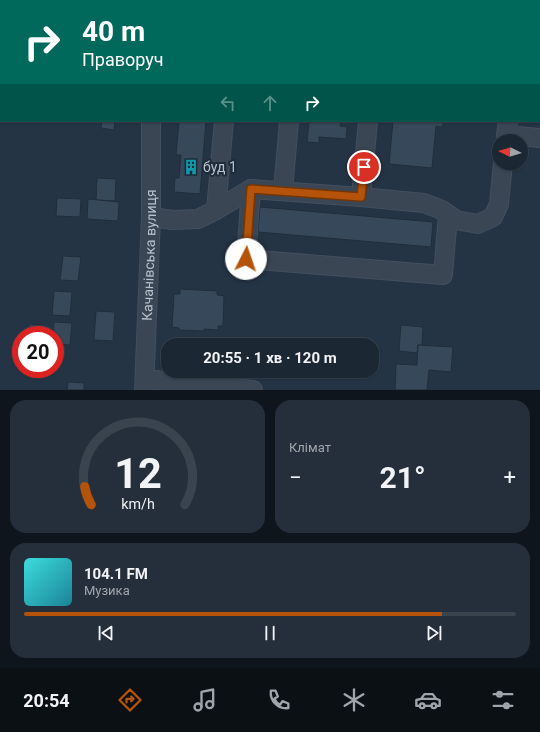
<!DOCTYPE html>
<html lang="uk">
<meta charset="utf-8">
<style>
body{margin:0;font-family:Roboto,sans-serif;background:#252f3c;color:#f1f3f6;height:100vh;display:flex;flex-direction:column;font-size:15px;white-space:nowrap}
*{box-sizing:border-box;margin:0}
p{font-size:13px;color:#a0a5ac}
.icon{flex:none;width:22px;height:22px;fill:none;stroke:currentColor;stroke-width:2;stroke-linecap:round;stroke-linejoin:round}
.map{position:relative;height:390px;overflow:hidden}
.drawer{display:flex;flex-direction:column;gap:10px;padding:10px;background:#0f151d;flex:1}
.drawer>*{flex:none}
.guide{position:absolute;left:0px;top:0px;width:540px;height:122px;box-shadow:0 1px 3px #0004,0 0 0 1px #3a444f;background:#00695c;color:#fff;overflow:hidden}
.needle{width:26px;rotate:275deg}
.fabs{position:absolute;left:492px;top:134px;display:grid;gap:8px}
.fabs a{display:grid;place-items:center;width:36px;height:36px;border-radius:50%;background:#1c2734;box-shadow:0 1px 3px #0004,0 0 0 1px #3a444f;font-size:20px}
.speed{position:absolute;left:12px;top:326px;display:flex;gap:8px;font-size:20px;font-weight:700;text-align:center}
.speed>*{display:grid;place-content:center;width:52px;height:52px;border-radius:50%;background:#1c2734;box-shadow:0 1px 3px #0004,0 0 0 1px #3a444f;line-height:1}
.speed .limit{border:6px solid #d22;background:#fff;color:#111}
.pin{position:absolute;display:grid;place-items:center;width:34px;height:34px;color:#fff;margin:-17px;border:2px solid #fff;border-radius:50%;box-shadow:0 1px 4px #0007}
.me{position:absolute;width:44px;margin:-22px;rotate:4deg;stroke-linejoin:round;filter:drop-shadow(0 0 3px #0008)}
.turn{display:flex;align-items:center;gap:14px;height:84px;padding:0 16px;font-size:18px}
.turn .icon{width:52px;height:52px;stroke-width:2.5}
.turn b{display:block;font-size:28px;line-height:34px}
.lanes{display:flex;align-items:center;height:38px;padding:0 16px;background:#0003;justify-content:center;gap:20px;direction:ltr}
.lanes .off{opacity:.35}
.big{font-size:30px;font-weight:700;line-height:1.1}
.drawer .widget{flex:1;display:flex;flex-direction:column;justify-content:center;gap:6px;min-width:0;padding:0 14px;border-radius:16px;background:#252f3c}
.drawer .dial{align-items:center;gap:0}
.dial svg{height:104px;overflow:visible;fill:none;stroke:#3a444f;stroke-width:7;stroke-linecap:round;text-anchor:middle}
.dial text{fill:#f1f3f6;stroke:none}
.song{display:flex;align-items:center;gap:12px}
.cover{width:48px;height:48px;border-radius:6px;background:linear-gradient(135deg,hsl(180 70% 55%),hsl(190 70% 35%))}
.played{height:4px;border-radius:2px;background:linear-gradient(90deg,#b45309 85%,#3a444f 85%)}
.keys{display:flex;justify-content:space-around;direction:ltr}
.heat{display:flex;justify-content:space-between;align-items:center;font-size:22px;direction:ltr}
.drawer .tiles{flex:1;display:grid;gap:10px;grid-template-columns:1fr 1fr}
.widget:last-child{grid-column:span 2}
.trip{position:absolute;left:161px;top:338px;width:218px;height:40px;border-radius:16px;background:#1c2734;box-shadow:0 1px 3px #0004,0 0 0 1px #3a444f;font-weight:700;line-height:40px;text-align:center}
.dock{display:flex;height:64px;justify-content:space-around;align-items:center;background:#0b1015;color:#a0a5ac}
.dock .icon{width:28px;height:28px}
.dock .active{color:#b45309}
.dock b{font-size:18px;color:#f1f3f6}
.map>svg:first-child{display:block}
.building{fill:#37485b;stroke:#212d3b}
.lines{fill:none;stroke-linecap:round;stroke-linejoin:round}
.minor-casing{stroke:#444f5d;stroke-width:20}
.minor{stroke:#3a4654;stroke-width:18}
.route-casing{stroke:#753606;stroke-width:10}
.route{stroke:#b45309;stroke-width:7}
.labels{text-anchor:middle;stroke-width:4;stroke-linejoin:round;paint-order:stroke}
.poi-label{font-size:14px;fill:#b7c1cd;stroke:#1f2b39;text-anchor:start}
.street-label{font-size:14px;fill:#b7c1cd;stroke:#1f2b39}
</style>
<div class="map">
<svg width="540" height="390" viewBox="0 0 540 390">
<rect width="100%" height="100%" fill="#253445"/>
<g class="building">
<polygon points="540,4 540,92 539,92 539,14"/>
<polygon points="102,121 115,121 114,130 101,128"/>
<polygon points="179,121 206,121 200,194 174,192 175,178 179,178 181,155 176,155"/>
<polygon points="309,121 341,121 340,126 347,127 346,139 319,137 319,143 307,142"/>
<polygon points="393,121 443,121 443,127 436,126 432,168 389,164"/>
<polygon points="97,178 116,179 115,201 96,200"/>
<polygon points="57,198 81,199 80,217 56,216"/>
<polygon points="88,199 119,202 118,221 87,219"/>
<polygon points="260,207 433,222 431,247 258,232"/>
<polygon points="63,256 81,257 78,281 60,280"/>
<polygon points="180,289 217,291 217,295 224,296 223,326 218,326 218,330 204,329 204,331 179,330 179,328 172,327 174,294 180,294"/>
<polygon points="54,291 72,292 70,316 52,315"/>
<polygon points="96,311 115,312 113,341 94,340"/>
<polygon points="54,322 72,323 70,345 55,344 55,335 53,335"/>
<polygon points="29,324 43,325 42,335 28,335"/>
<polygon points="401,325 423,327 422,345 418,345 417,353 399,351"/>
<polygon points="418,345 453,347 451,372 429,370 427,390 395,390 396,364 417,365"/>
<polygon points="68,382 84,383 84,390 67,390"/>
</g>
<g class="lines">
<defs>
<g id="minor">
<polyline points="153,1 153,0"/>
<polyline points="385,1 385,0"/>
<polyline points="523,1 524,0"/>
<polyline points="0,73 1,73"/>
<polyline points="508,121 506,135 540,138"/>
<polyline points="251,189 246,259 443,275 448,215"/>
<polyline points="283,191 289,121"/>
<polyline points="361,197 424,203 442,210 456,220 478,224 493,217 499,204 503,163"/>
<polyline points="216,210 224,121"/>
<polyline points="151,217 173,220 198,219 216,210 251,189 361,197 368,121"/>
<polyline points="145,379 253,390"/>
<path id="s1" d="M144 390 151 217V121"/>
</g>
</defs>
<use href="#minor" class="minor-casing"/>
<use href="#minor" class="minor"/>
</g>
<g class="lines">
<defs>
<polyline id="route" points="246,259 251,189 361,197 364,167"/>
</defs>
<use href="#route" class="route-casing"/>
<use href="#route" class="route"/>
</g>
<defs>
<symbol id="building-bare" viewBox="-9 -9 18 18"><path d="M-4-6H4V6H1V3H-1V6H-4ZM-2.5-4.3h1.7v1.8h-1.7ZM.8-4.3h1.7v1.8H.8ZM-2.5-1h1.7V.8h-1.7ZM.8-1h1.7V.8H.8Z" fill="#0f9aa8" stroke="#1f2b39" stroke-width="2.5" paint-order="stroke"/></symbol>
</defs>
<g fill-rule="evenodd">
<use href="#building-bare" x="180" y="156" width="22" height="22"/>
</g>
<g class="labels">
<g class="poi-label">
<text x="203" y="172">буд 1</text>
</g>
<g class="street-label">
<text dy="5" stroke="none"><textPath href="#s1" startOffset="135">Качанівська вулиця</textPath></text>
</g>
</g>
</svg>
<div class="fabs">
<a><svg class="needle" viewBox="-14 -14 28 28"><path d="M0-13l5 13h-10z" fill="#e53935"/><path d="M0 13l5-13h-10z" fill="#a0a5ac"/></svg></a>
</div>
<div class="speed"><div class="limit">20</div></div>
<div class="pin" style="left:364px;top:167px;background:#d93025"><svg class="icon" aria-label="arrive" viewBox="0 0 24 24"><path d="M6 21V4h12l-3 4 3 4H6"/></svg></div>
<svg class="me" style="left:246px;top:259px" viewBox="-20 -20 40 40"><circle r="19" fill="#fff"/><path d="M0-13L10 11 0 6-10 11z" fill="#b45309"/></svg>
<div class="trip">20:55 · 1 хв · 120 m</div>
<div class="guide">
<div class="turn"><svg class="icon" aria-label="right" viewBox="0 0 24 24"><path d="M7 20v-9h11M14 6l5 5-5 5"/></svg><div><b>40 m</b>Праворуч</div></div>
<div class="lanes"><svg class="icon off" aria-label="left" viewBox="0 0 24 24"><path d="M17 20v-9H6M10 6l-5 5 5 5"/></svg><svg class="icon off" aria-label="ahead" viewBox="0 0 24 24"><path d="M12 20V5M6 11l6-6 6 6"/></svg><svg class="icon" aria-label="right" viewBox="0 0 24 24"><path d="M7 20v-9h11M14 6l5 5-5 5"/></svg></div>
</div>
</div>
<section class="drawer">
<div class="tiles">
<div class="widget dial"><svg viewBox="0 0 100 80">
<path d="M14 69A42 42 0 1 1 86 69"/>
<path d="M14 69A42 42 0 0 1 9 55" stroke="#b45309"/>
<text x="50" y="56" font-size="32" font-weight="700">12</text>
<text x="50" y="72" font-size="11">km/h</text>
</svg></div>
<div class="widget"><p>Клімат</p>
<div class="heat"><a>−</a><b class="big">21°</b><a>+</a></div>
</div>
<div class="widget">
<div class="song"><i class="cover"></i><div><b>104.1 FM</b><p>Музика</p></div></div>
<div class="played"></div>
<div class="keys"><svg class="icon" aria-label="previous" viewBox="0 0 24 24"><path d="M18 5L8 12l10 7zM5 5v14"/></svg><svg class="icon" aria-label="pause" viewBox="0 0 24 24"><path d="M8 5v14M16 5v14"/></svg><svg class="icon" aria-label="next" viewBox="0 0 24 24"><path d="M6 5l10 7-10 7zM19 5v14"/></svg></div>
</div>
</div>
</section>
<nav class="dock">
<b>20:54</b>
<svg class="icon active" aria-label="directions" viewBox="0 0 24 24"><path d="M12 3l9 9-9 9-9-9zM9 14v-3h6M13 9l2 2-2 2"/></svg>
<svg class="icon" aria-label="music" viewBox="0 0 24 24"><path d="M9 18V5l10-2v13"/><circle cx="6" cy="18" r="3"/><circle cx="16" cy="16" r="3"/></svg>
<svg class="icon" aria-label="phone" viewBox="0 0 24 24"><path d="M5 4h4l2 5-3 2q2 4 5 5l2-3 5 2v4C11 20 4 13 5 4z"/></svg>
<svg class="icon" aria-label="climate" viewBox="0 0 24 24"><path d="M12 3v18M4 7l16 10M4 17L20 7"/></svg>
<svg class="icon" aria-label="car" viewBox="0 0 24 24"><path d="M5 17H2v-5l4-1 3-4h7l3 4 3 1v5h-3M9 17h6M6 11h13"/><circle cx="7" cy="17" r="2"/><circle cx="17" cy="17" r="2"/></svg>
<svg class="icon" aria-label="filters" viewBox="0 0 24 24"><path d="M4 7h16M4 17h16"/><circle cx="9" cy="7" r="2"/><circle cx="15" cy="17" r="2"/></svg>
</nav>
